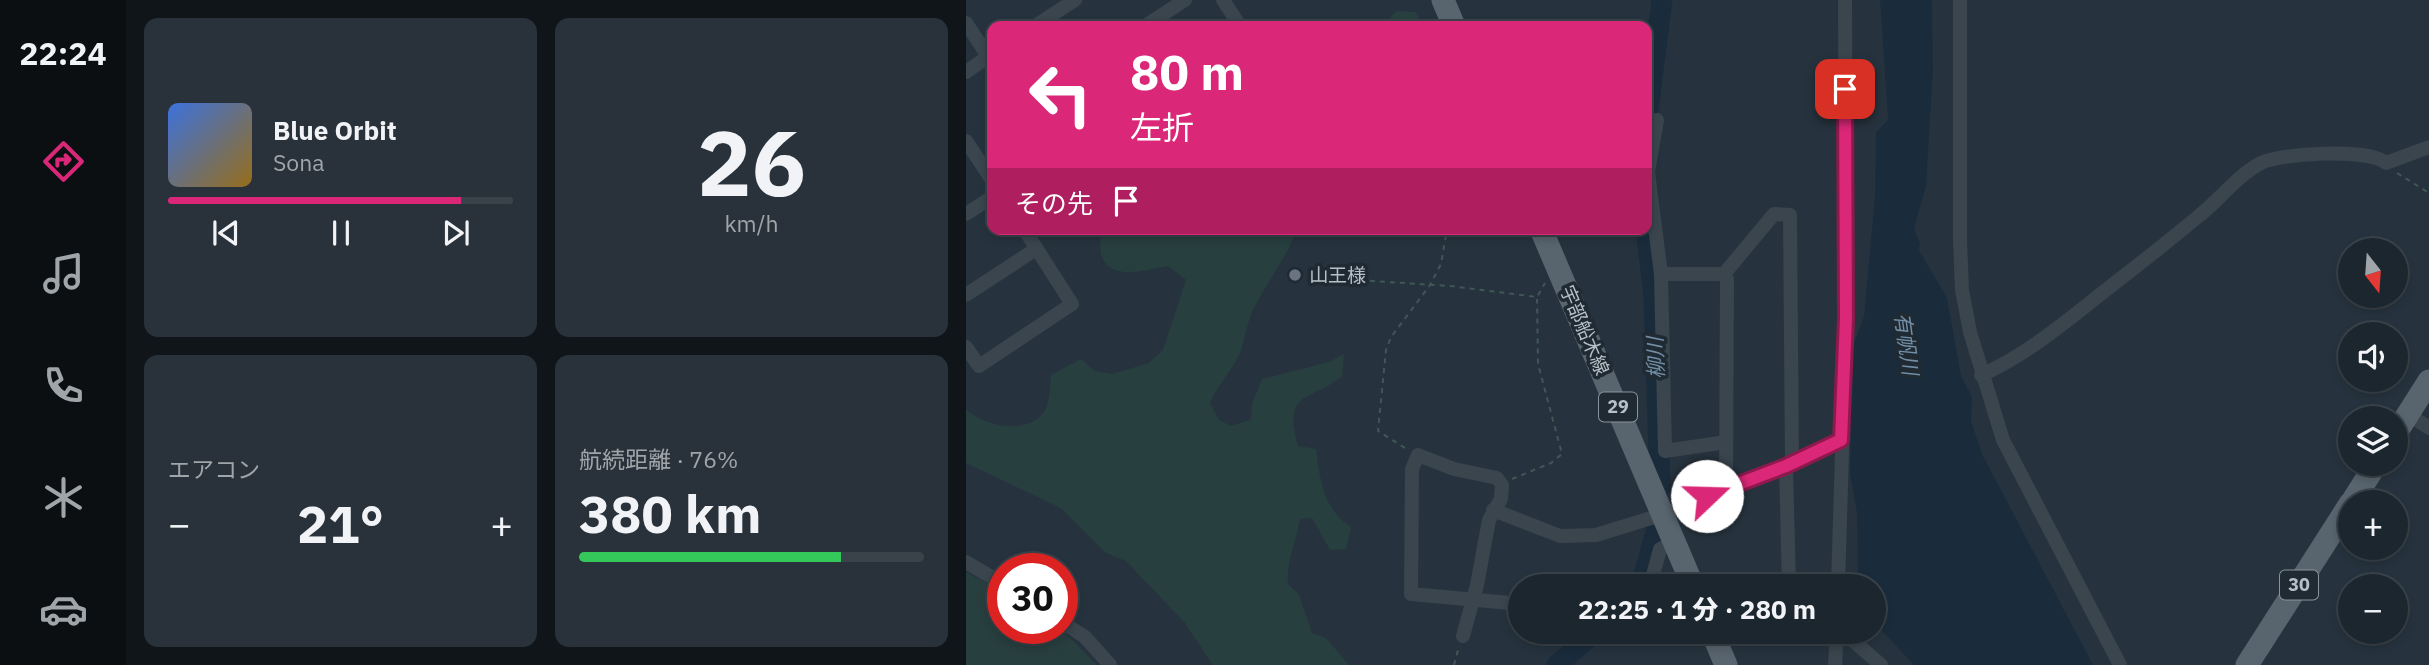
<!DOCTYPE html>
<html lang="ja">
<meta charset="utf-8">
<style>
body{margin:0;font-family:"IBM Plex Sans","Noto Sans JP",sans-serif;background:#29323a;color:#f1f3f6;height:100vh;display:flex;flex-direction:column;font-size:26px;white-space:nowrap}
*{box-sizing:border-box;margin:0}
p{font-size:23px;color:#a0a5aa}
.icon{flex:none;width:38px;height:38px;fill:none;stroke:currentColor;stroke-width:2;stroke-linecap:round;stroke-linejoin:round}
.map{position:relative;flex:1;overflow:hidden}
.side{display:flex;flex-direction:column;gap:18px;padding:18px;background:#0f1519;width:840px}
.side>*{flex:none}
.banner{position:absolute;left:21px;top:21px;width:665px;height:214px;border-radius:14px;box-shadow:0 4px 10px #0003,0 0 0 2px #3a434a;background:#db2777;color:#fff;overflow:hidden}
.needle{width:46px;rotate:163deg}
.buttons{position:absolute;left:1372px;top:238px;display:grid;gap:14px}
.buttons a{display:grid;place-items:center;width:70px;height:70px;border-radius:50%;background:#1c262e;box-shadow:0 4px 10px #0003,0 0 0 2px #3a434a;font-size:35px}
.speed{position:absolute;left:21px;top:553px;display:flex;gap:14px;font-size:35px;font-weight:700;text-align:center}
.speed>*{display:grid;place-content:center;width:91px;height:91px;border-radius:50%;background:#1c262e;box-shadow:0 4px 10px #0003,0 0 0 2px #3a434a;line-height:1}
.speed .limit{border:10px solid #d22;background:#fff;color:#111}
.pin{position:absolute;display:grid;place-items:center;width:60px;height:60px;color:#fff;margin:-30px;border-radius:14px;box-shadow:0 4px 10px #0006}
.me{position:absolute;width:77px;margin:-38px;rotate:69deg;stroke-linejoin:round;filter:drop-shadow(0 0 5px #0008)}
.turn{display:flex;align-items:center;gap:24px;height:147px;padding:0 28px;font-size:32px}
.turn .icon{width:91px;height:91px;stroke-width:2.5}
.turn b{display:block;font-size:49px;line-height:60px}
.then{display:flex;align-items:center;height:66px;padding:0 28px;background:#0003;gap:14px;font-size:26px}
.big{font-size:52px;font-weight:800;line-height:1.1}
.side .widget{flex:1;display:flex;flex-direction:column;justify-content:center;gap:10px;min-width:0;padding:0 24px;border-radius:14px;background:#29323a}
.side .dial{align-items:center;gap:0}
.dial b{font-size:91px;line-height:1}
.song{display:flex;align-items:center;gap:21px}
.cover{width:84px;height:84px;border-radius:10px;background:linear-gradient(135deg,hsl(220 70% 55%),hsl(40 70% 35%))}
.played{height:7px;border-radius:4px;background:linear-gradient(90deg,#db2777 85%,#3a434a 85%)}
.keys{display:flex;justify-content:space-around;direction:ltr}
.heat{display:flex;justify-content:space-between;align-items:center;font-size:38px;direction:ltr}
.charge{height:10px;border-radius:5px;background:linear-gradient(90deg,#34c759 76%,#3a434a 0)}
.side .tiles{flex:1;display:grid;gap:18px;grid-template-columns:repeat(2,1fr)}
.trip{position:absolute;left:542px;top:574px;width:378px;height:70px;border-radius:35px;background:#1c262e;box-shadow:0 4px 10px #0003,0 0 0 2px #3a434a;font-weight:800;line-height:70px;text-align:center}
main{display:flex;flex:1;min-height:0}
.tab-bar{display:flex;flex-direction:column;width:126px;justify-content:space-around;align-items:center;background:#0b0f12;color:#a0a5aa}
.tab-bar .icon{width:49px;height:49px}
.tab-bar .active{color:#db2777}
.tab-bar b{font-size:32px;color:#f1f3f6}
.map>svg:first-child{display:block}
.green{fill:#283f3f}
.water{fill:#1a2c3c}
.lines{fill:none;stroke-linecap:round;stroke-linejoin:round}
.river{stroke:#1a2c3c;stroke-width:21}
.path{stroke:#415756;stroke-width:2;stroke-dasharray:5 5;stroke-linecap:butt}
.minor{stroke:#3a454e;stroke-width:14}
.primary{stroke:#58646e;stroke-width:23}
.route-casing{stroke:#8e194d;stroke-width:18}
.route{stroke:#db2777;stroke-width:12}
.worship-dot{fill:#6b7280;stroke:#1f2a33;stroke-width:2.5}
.labels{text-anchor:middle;stroke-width:7;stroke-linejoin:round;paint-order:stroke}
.shield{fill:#1f2a33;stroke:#89939c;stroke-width:2}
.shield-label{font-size:18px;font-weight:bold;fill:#b7c0c9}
.poi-label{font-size:19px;fill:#b7c0c9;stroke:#1f2a33;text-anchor:start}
.street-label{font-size:19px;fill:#b7c0c9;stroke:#1f2a33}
.water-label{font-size:21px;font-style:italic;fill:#728ea6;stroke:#1f2a33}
</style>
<main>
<nav class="tab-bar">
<b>22:24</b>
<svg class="icon active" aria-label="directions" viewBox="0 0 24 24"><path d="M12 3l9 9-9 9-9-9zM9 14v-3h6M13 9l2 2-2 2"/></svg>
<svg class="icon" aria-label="music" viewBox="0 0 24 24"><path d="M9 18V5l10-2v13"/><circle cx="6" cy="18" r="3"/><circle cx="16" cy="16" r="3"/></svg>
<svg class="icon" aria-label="phone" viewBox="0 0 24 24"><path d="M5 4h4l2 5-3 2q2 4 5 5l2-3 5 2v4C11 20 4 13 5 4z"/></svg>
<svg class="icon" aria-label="climate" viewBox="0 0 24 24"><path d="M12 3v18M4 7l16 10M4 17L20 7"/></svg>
<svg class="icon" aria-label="car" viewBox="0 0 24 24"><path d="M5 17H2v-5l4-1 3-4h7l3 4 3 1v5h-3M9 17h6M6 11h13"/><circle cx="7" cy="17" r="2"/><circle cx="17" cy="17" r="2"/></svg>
</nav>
<section class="side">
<div class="tiles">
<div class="widget">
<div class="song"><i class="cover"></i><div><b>Blue Orbit</b><p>Sona</p></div></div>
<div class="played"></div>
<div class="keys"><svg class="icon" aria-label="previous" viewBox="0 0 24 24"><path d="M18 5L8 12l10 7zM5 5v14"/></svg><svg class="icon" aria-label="pause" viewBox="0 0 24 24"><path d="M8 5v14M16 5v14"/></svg><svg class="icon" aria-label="next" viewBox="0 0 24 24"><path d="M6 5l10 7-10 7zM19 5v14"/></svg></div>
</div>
<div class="widget dial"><b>26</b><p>km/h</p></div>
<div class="widget"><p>エアコン</p>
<div class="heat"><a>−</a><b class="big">21°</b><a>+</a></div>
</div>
<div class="widget"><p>航続距離 · 76%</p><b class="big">380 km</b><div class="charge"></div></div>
</div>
</section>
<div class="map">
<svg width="1463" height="665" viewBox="0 0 1463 665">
<rect width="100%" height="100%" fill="#26333e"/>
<g class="green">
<polygon points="430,11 450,12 456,26 421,26 420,23"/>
<path d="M134 229 331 230C320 258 301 282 287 310 280 325 279 342 272 357 264 373 251 386 244 403L253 420 265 426 285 420 286 404 296 379 363 362 378 354 376 376C345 402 316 389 332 446L350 449C354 480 357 509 385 527L380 549 364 550 346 518 334 519C330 542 320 562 322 584L333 595 346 633 360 638 383 665H247L219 623 160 561 140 553 95 508 0 463V409C18 427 60 435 77 413 84 405 84 386 85 375L115 359 129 371 146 374 183 363 197 350 220 280 202 266C183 269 146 282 136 257 133 250 135 237 134 229Z"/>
<polygon points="0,572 37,592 37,628 94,628 131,665 0,665"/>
</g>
<polygon class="water" points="914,0 966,0 967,69 960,186 948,229 954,243 953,250 981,298 995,376 1006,397 1005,421 1016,454 1127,665 948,665 908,622 908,586 892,586 891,513 884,474 886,348 898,316 909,196 910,132 922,120"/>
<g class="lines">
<g class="river">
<polyline points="681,118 696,0"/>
<polyline points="680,229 688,297 694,487"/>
<polyline points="675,586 691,528"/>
<polyline points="591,665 629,632"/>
</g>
<g class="path">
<polyline points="1431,173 1463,193"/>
<polyline points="344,277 484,286 571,297 579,283"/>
<polyline points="439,448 412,431 420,350 425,337 464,285 475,264 481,229"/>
<polyline points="546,479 585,463 596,454 572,364 571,299"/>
<polyline points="488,665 492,650"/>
</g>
<g class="minor">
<polyline points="257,0 274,26"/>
<polyline points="994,0 994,240 996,290 1004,332 1037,440 1154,665"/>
<polyline points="0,23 26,62"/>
<polyline points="69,26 109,0"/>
<polyline points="179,26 219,0"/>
<polyline points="0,72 26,54"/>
<polyline points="691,120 682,172 695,274 699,451 760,442"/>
<polyline points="0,141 26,180"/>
<polyline points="0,214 26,197"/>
<polyline points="695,274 758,274 761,279 760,489"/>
<polyline points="758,274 808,214 824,215 826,463"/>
<polyline points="0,295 70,249"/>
<polyline points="0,347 13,366 106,304 58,229"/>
<path d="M1015 375C1054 358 1088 331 1121 305 1159 275 1197 246 1234 215 1254 199 1272 175 1295 163 1315 153 1404 148 1420 163L1463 147"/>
<polyline points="1442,414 1463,428"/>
<polyline points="820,466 823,586"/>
<polyline points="527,510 594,536 630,535 698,514 820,466 875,440"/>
<polyline points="0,562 37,584"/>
<polyline points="684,586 694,549 709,542"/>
<polyline points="872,586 880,318 879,0"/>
<polyline points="96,622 119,637 144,665"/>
<polyline points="877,632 915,665"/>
<polyline points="497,636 511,585 523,520 535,499 536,485 531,478 488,469 452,455 446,469 445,594 555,604"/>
<polyline points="869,665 871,632"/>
</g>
<g class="primary">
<polyline points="477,0 488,26"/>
<polyline points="575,229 727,586"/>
<polyline points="1430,433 1463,381"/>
<polyline points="1386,502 1410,464"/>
<polyline points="746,632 760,665"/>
<polyline points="1281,665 1384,504"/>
</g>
</g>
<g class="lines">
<defs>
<polyline id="route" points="741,496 820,466 875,440 880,318 879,89"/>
</defs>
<use href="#route" class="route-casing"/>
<use href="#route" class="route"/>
</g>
<circle class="worship-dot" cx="329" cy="275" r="7"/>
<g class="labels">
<g class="shield">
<rect x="633" y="392.5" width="38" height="29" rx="5"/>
<rect x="1314" y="570.5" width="38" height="29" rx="5"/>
</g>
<g class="shield-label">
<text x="652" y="413">29</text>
<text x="1333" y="591">30</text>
</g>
<g class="poi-label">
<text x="343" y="282">山王様</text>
</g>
<g class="street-label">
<text transform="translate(619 330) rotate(67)" y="7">宇部船木線</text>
</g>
<g class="water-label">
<text transform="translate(940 344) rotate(82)" y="7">有帆川</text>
<text transform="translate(690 358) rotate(-92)" y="7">柳川</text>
</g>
</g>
</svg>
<div class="buttons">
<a><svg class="needle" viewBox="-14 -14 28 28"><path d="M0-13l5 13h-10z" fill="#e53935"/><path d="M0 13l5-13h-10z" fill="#a0a5aa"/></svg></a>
<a><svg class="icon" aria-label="sound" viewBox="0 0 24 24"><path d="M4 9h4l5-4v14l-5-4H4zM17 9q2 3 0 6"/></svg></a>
<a><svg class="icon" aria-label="layers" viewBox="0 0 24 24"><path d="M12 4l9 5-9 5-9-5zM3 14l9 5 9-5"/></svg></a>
<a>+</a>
<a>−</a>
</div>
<div class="speed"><div class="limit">30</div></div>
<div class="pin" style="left:879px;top:89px;background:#d93025"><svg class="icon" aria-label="arrive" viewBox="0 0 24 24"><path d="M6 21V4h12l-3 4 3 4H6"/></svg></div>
<svg class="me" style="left:741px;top:496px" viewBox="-20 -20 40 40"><circle r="19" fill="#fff"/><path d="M0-13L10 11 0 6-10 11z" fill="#db2777"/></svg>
<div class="trip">22:25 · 1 分 · 280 m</div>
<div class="banner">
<div class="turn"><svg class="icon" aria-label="left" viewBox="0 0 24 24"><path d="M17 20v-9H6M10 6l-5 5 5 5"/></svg><div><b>80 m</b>左折</div></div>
<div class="then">その先<svg class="icon" aria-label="arrive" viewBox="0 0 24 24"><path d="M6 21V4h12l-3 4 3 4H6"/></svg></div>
</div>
</div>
</main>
